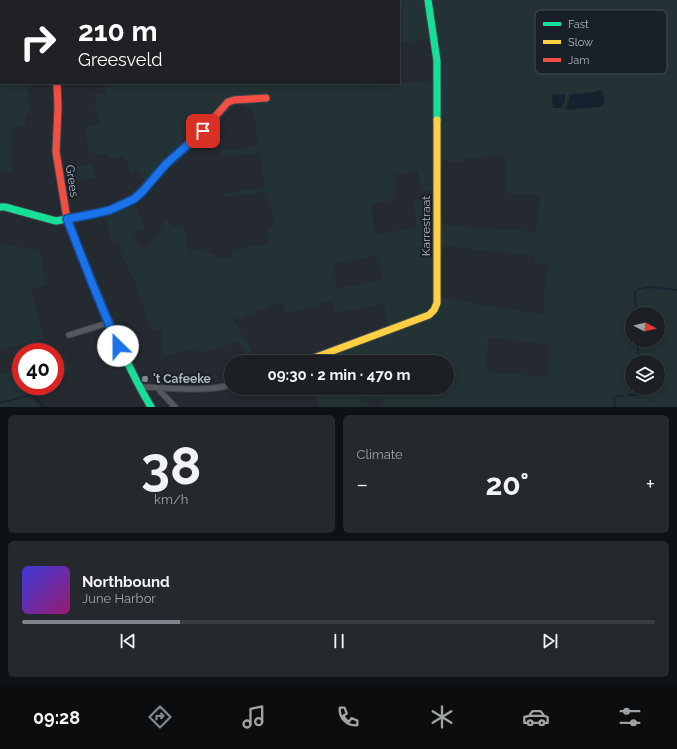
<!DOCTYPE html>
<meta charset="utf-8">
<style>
body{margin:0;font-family:Raleway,sans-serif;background:#25282c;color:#f1f3f6;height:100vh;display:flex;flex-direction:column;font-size:15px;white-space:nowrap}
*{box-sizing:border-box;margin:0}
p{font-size:13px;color:#a0a3a6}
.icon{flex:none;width:22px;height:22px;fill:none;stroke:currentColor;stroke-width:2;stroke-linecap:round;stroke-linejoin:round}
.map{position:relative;height:407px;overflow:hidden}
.sheet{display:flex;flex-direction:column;gap:8px;padding:8px;background:#0f1214;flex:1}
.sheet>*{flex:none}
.banner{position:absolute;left:0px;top:0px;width:400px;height:84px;box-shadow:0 2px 6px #0003,0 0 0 1px #3a3e41;background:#202124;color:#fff;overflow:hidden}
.needle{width:26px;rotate:97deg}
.tools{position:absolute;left:625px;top:307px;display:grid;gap:8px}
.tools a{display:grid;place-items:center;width:40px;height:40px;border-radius:50%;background:#1c2024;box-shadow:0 2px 6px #0003,0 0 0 1px #3a3e41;font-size:20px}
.speed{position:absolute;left:12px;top:343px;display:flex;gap:8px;font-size:20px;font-weight:700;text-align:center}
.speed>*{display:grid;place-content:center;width:52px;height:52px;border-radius:50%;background:#1c2024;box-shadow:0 2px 6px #0003,0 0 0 1px #3a3e41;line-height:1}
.speed .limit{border:6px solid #d22;background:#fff;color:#111}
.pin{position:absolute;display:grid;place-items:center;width:34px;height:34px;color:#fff;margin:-17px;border-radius:8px;box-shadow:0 2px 6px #0006}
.me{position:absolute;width:44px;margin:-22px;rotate:337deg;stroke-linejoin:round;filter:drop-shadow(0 0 3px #0008)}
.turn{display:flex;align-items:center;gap:14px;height:84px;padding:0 12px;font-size:18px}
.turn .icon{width:52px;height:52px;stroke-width:2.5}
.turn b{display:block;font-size:28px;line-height:34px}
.big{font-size:30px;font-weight:700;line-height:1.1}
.sheet .card{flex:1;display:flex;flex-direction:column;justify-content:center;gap:6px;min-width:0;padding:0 14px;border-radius:6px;background:#25282c}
.sheet .dial{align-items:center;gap:0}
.dial b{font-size:52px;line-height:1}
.song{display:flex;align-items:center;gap:12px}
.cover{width:48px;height:48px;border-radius:6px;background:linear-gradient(135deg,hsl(240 70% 55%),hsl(320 70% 35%))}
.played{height:4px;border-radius:2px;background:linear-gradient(90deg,#7e858e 25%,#3a3e41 25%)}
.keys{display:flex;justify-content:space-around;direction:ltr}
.heat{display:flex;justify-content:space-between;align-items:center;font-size:22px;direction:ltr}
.sheet .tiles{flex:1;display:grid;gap:8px;grid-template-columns:1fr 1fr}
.card:last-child{grid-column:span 2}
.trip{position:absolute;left:224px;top:355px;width:230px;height:40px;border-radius:20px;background:#1c2024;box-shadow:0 2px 6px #0003,0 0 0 1px #3a3e41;font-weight:700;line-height:40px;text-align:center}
.tab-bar{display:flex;height:64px;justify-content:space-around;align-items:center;background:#0b0d0e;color:#a0a3a6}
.tab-bar .icon{width:28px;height:28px}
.tab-bar .selected{color:#7e858e}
.tab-bar b{font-size:18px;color:#f1f3f6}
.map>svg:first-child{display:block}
.green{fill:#233234;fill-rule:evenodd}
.water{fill:#172230}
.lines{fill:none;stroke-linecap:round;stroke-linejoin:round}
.stream{stroke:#172230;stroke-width:1.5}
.street-casing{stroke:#42464d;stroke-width:7}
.fast-casing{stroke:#42464d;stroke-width:9}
.slow-casing{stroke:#42464d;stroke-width:9}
.jam-casing{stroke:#42464d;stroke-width:9}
.street{stroke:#55585e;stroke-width:5}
.fast{stroke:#16e098;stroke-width:7}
.slow{stroke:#ffcf43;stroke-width:7}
.jam{stroke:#f24e42;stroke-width:7}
.route-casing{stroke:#114b97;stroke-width:10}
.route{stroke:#1a73e8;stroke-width:7}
.poi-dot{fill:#7e858e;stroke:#1a2029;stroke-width:1.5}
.labels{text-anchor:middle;stroke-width:4;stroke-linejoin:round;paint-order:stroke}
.street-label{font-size:12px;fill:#aeb6c1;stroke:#1a2029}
.poi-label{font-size:12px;font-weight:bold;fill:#aeb6c1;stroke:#1a2029;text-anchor:start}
.key{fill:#1a2029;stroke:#464d57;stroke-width:1}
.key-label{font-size:11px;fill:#aeb6c1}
</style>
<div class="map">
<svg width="677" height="407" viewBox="0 0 677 407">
<rect width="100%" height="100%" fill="#252a30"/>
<g class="green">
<polygon points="64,0 424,0 431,37 399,44 399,1 64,1"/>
<path d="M431 0H677V407H383L382 401 377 399 365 397 368 407H318L316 390 329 388H447V362H326L324 356 392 333 388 327 384 304 342 312 335 314 331 301 286 314 282 302 234 320 252 352 246 356 239 342 199 353 197 348 164 356 160 336 164 334 161 328 151 331 134 280 120 252 122 251 117 240 113 242 103 215 134 203 146 229 133 233 139 248 154 242 152 237 163 233 160 225 168 220 173 228 182 224 189 250 200 249 222 258 231 257 234 249 268 244V230L274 222 266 192 224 197 225 193 265 187 259 153 221 157V151L258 146 254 113 244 106 238 104C214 118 221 124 217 147L211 146 212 137 206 136 201 139 198 135 192 139 189 137 147 183 137 169 132 172 123 156 110 159 108 154 95 156 94 152 89 153 85 127 100 124 94 109 97 104 94 95 106 93 105 84 100 85V83H365L366 86 436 80 432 191H420L418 171 395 175 396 197 387 202 371 204 375 234 416 228 414 199 433 198V295L470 303 543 314 545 284 548 264 535 263V256L444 246V251H439L440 221H444V225L536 232 540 195 506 193 505 156 468 158 464 161H442L441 59ZM378 255 382 280 337 289 333 264ZM632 314H658V340H632ZM488 337 549 345 547 377 487 372ZM632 362H658V388H632Z"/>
<polygon points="1,47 1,83 27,83 29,105 31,105 32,113 27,113 25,119 25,127 13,126 11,172 0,171 0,48"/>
<polygon points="91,164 96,178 68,182 65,168"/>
<polygon points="0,245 39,249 47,285 31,290 44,339 0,350"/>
<polygon points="65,354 70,371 55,377 55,357"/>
<polygon points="21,369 21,386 32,386 32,398 40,407 0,407 0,374"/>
<polygon points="246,388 304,388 296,390 247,397"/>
</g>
<g class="water">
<polygon points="600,90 602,91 605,102 600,107 567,110 565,108 569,101 569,95 595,92"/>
<polygon points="565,94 565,101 561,108 553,108 552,95"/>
</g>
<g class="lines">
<g class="stream">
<polyline points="0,81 1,81"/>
<polyline points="636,314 635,292 638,289 646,288 647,287 677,290"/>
<polyline points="637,340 639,362"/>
<polyline points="629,395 639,395 640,388"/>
<polyline points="0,403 30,395 34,395 43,407"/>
<polyline points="615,407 614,398 617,396 623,396"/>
</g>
<defs>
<g id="street">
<polyline points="69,335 108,323"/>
<polyline points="159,387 160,391 175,407"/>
<path d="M140 388 145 387C174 388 203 392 231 385"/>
</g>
<g id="fast">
<polyline points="32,0 32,1"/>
<polyline points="428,0 437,61 437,120"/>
<path d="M0 207H5L56 221 103 212C113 209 127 204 135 198 144 191 151 181 159 172"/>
<path d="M84 263C105 312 124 361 151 407"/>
</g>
<polyline id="slow" points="303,362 429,315 434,310 437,303 437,120"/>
<g id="jam">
<polyline points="57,83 58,107 56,152 67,219 84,263"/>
<polyline points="159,172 166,164 195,139 228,102 234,100 266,98"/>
</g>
</defs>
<use href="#street" class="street-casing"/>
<use href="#fast" class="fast-casing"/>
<use href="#slow" class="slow-casing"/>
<use href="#jam" class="jam-casing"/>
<use href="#street" class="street"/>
<use href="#fast" class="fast"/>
<use href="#slow" class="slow"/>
<use href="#jam" class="jam"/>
</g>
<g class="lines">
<defs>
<polyline id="route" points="118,346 92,283 67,219 72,218 93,214 110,210 134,199 142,192 166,164 203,131"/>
</defs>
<use href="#route" class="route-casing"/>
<use href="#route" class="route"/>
</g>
<circle class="poi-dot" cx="145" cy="379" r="4"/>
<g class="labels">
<g class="street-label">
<text transform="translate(72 181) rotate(81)" y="4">Grees</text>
<text transform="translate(426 226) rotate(-90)" y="4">Karrestraat</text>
</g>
<g class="poi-label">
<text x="153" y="383">'t Cafeeke</text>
</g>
</g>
<rect x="535" y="10" width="132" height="64" rx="6" class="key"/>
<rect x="543" y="22" width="18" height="4" fill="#16e098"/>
<rect x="543" y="40" width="18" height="4" fill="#ffcf43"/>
<rect x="543" y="58" width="18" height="4" fill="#f24e42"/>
<g class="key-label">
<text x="568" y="28">Fast</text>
<text x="568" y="46">Slow</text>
<text x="568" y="64">Jam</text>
</g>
</svg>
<div class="tools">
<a><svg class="needle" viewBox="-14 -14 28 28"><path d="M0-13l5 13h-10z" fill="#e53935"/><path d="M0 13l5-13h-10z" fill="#a0a3a6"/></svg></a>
<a><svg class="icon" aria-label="layers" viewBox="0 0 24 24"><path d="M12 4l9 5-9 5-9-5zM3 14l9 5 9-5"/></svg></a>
</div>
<div class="speed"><div class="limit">40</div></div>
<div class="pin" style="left:203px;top:131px;background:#d93025"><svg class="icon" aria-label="arrive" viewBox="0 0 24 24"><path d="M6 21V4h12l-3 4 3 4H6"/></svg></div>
<svg class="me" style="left:118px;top:346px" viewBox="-20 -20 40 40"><circle r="19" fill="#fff"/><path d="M0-13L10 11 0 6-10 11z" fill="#1a73e8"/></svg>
<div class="trip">09:30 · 2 min · 470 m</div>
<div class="banner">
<div class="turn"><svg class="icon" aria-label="right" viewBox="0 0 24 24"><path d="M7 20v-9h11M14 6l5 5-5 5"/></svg><div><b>210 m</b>Greesveld</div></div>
</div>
</div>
<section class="sheet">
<div class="tiles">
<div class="card dial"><b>38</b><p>km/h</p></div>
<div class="card"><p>Climate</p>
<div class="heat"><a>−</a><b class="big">20°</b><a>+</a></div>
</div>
<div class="card">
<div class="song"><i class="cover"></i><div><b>Northbound</b><p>June Harbor</p></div></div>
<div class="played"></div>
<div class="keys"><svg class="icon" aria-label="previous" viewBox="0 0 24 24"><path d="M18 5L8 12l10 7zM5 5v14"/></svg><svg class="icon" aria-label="pause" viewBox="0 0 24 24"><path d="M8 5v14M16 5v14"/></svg><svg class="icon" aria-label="next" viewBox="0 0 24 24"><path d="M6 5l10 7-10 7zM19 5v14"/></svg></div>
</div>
</div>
</section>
<nav class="tab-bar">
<b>09:28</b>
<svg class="icon selected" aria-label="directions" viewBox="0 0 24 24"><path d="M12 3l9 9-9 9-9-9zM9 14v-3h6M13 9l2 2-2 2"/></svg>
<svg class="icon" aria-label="music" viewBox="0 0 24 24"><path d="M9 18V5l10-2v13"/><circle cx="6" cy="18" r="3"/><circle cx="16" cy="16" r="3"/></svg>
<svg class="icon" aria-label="phone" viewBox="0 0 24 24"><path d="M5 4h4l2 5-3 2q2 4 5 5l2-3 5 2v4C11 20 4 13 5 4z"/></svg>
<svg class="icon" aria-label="climate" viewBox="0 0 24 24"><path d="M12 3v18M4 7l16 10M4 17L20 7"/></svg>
<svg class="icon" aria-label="car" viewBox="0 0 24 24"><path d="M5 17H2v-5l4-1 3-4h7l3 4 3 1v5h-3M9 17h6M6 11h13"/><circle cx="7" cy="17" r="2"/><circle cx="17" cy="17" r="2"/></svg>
<svg class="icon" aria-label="filters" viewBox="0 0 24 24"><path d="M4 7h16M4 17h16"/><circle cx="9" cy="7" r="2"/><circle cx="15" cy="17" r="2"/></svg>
</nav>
